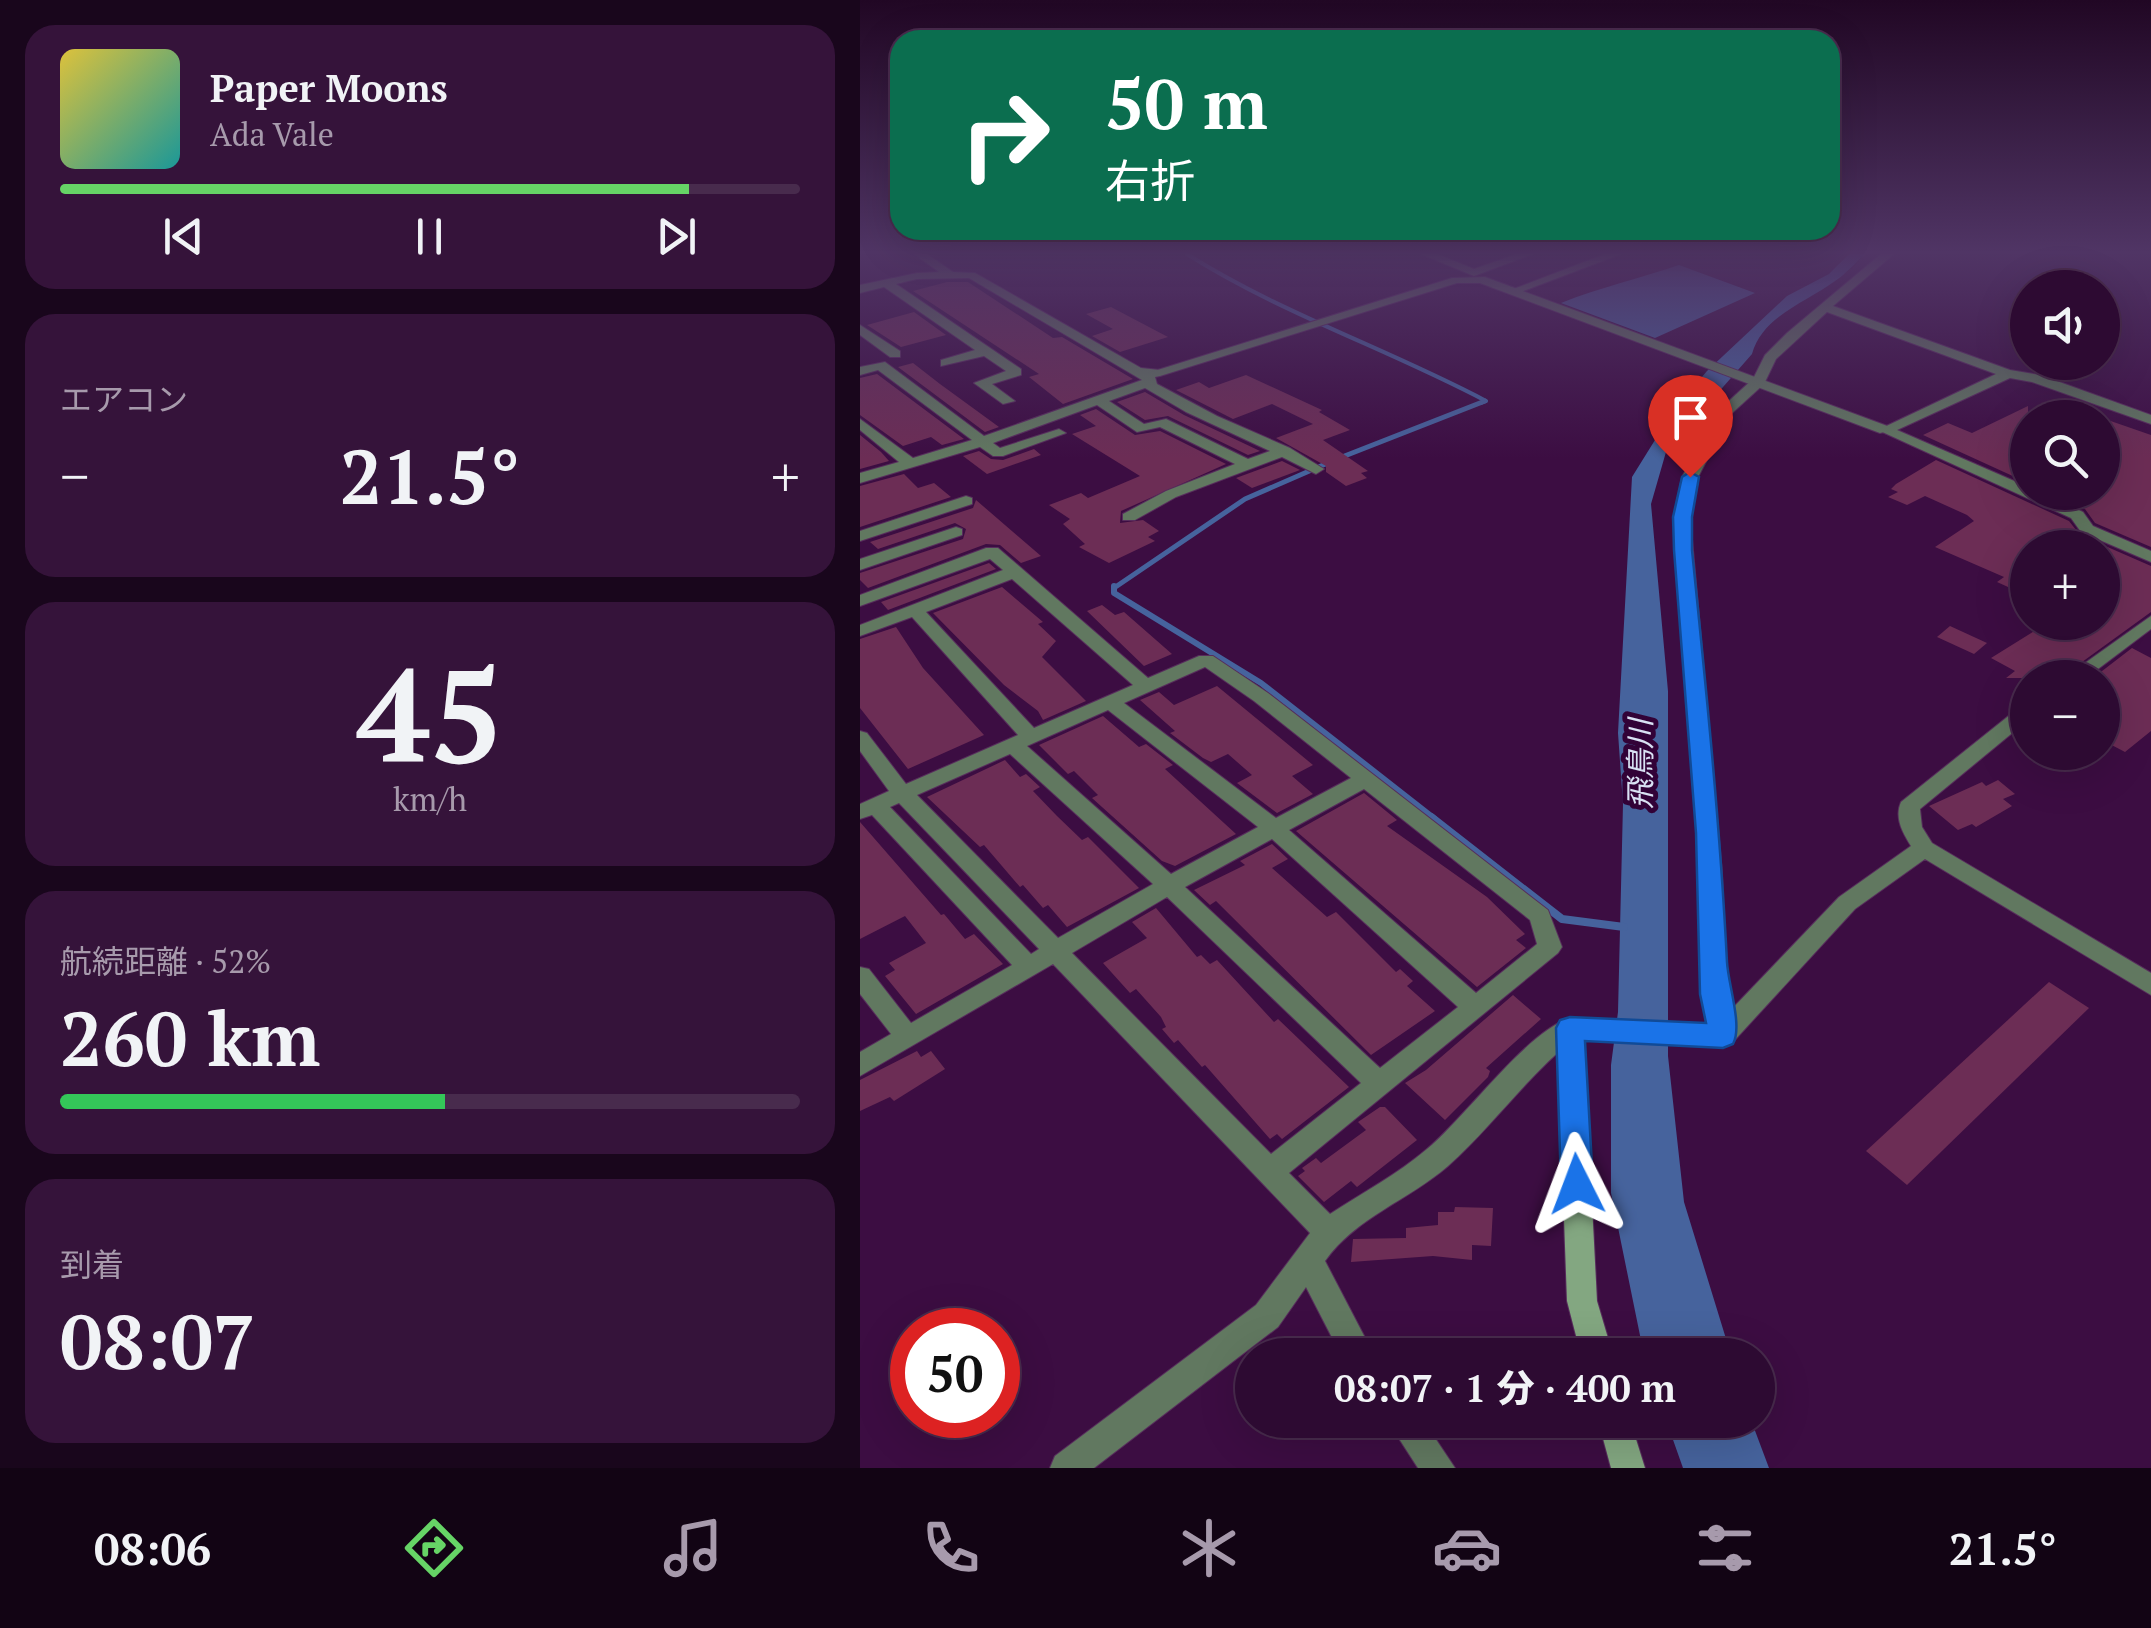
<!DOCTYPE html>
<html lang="ja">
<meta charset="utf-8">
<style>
body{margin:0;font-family:"PT Serif","Noto Sans JP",serif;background:#35133a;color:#f1f3f6;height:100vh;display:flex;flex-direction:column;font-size:38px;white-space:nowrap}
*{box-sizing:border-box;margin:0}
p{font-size:32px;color:#a79aac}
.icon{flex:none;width:55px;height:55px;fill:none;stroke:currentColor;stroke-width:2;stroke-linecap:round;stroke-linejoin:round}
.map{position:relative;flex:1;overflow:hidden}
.panel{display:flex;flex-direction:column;gap:25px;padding:25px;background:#19061c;width:860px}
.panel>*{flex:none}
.banner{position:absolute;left:30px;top:30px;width:950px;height:210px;border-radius:30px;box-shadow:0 10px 40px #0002,0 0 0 2px #482b4d;background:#0b6e4f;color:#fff;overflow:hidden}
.buttons{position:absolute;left:1150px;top:270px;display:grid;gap:20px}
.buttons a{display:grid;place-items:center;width:110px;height:110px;border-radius:50%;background:#2d0a32;box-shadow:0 10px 40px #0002,0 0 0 2px #482b4d;font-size:50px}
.speed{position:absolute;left:30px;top:1308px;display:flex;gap:20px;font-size:50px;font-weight:700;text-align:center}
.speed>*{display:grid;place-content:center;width:130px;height:130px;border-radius:50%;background:#2d0a32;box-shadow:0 10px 40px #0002,0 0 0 2px #482b4d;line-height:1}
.speed .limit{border:15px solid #d22;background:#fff;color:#111}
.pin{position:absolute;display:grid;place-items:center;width:85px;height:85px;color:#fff;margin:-102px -42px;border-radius:50% 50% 50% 0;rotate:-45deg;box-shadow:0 0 10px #0007}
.pin .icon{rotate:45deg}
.me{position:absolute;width:110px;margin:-55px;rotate:357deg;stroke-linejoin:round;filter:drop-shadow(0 0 8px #0008)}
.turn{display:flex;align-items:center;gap:35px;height:210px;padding:0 50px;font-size:45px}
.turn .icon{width:130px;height:130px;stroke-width:2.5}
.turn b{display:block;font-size:70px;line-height:85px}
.big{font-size:75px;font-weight:800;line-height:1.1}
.panel .widget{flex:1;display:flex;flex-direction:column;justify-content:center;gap:15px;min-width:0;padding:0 35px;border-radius:30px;background:#35133a}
.panel .dial{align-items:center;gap:0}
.dial b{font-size:130px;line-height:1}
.song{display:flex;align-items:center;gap:30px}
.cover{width:120px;height:120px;border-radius:15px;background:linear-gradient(135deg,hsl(50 70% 55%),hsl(180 70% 35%))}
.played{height:10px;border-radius:5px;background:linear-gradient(90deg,#66d466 85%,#482b4d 85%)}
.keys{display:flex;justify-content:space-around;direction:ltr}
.heat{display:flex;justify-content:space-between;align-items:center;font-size:55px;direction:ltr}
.charge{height:15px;border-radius:8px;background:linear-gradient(90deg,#34c759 52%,#482b4d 0)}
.trip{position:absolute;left:375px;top:1338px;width:540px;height:100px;border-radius:50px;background:#2d0a32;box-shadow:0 10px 40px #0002,0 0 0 2px #482b4d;font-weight:800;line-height:100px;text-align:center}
.dock{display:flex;height:160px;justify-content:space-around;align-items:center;background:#120414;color:#a79aac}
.dock .icon{width:70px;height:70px}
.dock .selected{color:#66d466}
.dock b{font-size:45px;color:#f1f3f6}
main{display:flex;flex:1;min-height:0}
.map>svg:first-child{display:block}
.water{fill:#46639d}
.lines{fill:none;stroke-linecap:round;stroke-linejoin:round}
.stream-far3{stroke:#46639d;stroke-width:4}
.stream-far2{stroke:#46639d;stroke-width:5}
.stream-far1{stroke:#46639d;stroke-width:6}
.stream{stroke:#46639d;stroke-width:8}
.building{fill:#6c2d55}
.minor-casing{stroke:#572d5c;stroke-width:2}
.tertiary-casing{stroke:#572d5c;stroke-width:2}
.secondary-casing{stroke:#572d5c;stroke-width:2}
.minor{fill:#617860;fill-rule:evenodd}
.tertiary{fill:#617860;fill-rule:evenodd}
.secondary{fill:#83a781;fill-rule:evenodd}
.route{fill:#1a73e8;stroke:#114b97;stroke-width:2.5}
.labels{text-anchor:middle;stroke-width:10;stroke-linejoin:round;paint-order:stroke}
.water-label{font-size:30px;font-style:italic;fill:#d9e2f4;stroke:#320237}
</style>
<main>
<section class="panel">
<div class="widget">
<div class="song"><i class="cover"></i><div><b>Paper Moons</b><p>Ada Vale</p></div></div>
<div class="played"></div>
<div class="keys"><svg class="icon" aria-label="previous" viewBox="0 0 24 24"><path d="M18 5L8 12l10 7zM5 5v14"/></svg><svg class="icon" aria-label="pause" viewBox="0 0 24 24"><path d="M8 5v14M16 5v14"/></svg><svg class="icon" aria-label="next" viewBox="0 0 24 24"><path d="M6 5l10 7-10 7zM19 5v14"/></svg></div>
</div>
<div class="widget"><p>エアコン</p>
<div class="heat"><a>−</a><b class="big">21.5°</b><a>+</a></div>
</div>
<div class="widget dial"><b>45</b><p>km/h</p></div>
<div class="widget"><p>航続距離 · 52%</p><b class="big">260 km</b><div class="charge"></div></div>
<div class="widget"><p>到着</p><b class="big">08:07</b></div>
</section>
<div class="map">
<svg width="1291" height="1468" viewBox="0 0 1291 1468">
<rect width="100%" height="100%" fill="#3c0d42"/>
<g class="water">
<path d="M989 254H1005C995 263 987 273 975 281 947 302 902 316 892 354L806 452 791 504 808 691V1056L824 1202 871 1355H784L751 1193V1065L758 1012 763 804 758 733 772 477 813 411 847 371 927 296 969 274Z"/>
<path d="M819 265 895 293 795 338 701 303C741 287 778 279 819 265Z"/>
<polygon points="806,1420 891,1420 909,1468 823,1468"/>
</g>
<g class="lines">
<path class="stream-far3" d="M327 254C420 313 528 349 626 401L621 403"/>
<g class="stream-far2">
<polyline points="482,457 625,401"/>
<polyline points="254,588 385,499 470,462"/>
</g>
<polyline class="stream-far1" points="254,586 254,593 401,683 575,819"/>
<polyline class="stream" points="571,817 702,919 764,927"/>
</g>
<g class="building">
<polygon points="87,282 108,282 193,338 202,337 273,379 203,404 169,377 179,374 53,291"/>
<polygon points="251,307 308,337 260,352 232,336 253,329 226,314"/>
<polygon points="54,312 86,335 41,347 7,325"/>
<polygon points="53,363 80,384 139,427 125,432 38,367"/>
<polygon points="17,374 104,439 82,445 71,437 43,446 0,415 0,378"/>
<polygon points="386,375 462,410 459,412 490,430 463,440 508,471 501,473 507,478 486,486 466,472 466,466 416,438 453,424 412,404 373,419 316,390 339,382 349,388"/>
<polygon points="285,392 324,415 400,451 388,455 308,416 285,420 257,402"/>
<polygon points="1168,406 1168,483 1063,435 1088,423 1112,433"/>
<polygon points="236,409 275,435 300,431 366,464 261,511 260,523 283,520 299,531 288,537 295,541 249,563 219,547 225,544 203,524 210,519 189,505 221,493 228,498 280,476 212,434 236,426 220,415"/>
<polygon points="1242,418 1291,435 1291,547 1235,523 1225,509 1189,493 1242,492"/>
<polygon points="0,435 21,452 29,461 0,469"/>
<polygon points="174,449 181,455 127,474 103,456 119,451 131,459 143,460"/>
<polygon points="1076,460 1209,521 1220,535 1291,566 1291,612 1200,678 1146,678 1155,671 1131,658 1189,622 1242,622 1242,548 1168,548 1168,596 1137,582 1144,577 1075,547 1114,521 1107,515 1065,496 1047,505 1028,497 1038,492 1031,489 1036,484"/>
<polygon points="422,461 440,470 392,488 376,478"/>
<polygon points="44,474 58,488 74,483 91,497 0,527 0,486"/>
<polygon points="116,500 181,556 161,563 140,545 126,544 8,588 0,580 0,573 103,539 106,529 95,523 18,549 10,542 113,508"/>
<polygon points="129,563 136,569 28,610 21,602"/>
<polygon points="142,587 183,622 178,624 196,641 182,657 226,701 183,720 178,711 144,685 73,613"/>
<polygon points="242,605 255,615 264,612 312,654 284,666 227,611"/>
<polygon points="1090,626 1127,643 1114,654 1077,637"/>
<polygon points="36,627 63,668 124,735 48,769 0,708 0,639"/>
<polygon points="1272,648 1291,658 1291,731 1265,752 1242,740 1242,678 1233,678"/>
<polygon points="357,686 453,765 432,776 453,794 417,813 377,783 392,775 368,754 351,762 343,758 310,733 315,731 280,700 299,692 314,705"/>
<polygon points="243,716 279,747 286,744 313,765 305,769 376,834 315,866 302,861 232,798 238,795 214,771 208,774 179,745"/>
<polygon points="145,760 160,777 166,774 180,787 173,791 197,816 222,840 228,837 279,888 207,927 188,905 183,908 163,885 160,887 124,845 120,847 67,797"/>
<polygon points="1138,780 1155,794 1143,799 1152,806 1116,827 1112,824 1098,830 1069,806 1122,782 1126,786"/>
<polygon points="504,793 537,820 527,826 627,897 665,934 656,940 666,948 617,987 436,831"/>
<polygon points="0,822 81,915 84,914 105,939 114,934 143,964 56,1014 25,976 35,970 29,963 66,943 45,916 0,939"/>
<polygon points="412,844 428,859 412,868 467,917 476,912 536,972 540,969 553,981 547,986 575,1011 511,1055 356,901 350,905 334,890 385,865 380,861"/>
<polygon points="296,908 337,957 341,955 350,964 357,960 414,1022 418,1019 489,1087 422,1139 417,1134 410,1139 345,1065 342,1067 318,1040 314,1043 302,1029 306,1027 301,1017 276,989 270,993 243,963 287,938 272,922"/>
<polygon points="1189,982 1229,1008 1047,1185 1006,1151"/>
<polygon points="653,995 681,1019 626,1068 630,1071 628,1077 585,1120 545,1083 566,1070"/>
<polygon points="57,1051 61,1057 71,1051 85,1069 34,1101 30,1097 0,1111 0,1080"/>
<polygon points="520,1107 525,1107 557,1140 497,1187 491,1181 464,1202 438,1176 445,1171 442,1168 456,1158 461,1163 506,1130 498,1122"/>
<polygon points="595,1207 633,1208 631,1246 612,1245 612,1260 573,1256 491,1262 493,1239 546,1238 546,1228 578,1225 578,1212 594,1212"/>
</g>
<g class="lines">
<defs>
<g id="minor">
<path d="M54 254H67L93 272 115 273 281 368 300 370V376L295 377 297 384 357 416 430 448 464 469 456 474 422 457 316 497 275 520H263V514L306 491 375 464 300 427 277 432 237 405 133 443 140 448 199 429 206 433 143 456H133L120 447 0 483V473L39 462 0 430V419L53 458 112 440 18 370 0 375V367L25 362 124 436 282 380 109 278 57 279 36 284 161 369V375L132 384 155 401 143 404 114 383 146 371 124 356 81 366V360L115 350 24 287 0 293V285L57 273 79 272ZM285 388 326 412 410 451 388 459 306 419 284 424 249 401Z"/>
<polygon points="561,254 577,254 614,269 657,254 673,254 614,276"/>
<polygon points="745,254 761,254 661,292 651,290"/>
<path d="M1021 254H1034L973 306 1150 370 1180 375 1291 415V424L1172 382 1150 378 1037 430 1168 487V492H1179L1223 512 1233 526 1291 551V562L1221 532 1211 518 1018 430 1136 374 967 312 916 359 904 384 871 414 838 477 830 517 862 873 866 994 870 1011 979 897 1051 846C1043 833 1034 818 1041 802L1161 706 1168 704V720L1060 809 1062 827 1072 843 1291 973V995L1065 859 995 909 872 1043 863 1046 715 1038C667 1076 633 1126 588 1166 549 1200 495 1218 465 1261L514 1355H481L446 1287 418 1327 234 1468H190L195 1456 396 1305 450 1233 193 964 0 1076V1052L31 1034 0 994V967L9 969 51 1023 152 965 12 815 0 819V804L29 791 0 751V731L7 733 46 784 158 735 52 617 0 636V625L143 570 130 559 0 606V595L126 548H138L288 678 339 656H353L408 693 688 910 702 947 698 953 429 1173 470 1214C502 1193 538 1174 567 1149 606 1117 666 1032 710 1018L848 1025 842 994 840 873 815 550 814 517 822 477 860 409 893 379 905 355 927 333ZM152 579 273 685 174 728 66 612ZM345 667 394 701 491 778 416 818 264 703ZM248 710 398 827 311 874 167 746ZM150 754 293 884 198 938 57 795ZM504 789 670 920 677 944 616 993 429 830ZM39 803 179 949 171 954 30 807ZM412 839 598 1007 520 1068 325 887ZM307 897 501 1083 411 1154 212 953Z"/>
<polygon points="0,325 40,351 40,357 30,357 0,335"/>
<polygon points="106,496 112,498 112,504 0,541 0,531"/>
<polygon points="96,527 102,529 102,535 0,570 0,559"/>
<polygon points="1291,616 1291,629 1226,678 1204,678"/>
<polygon points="527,1420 563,1420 595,1468 558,1468"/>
</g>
<polygon id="tertiary" points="625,277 1030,427 1032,430 1020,433 620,283 597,283 300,376 288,373 592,278"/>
<g id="secondary">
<polygon points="710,1018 719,1021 723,1028 737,1301 753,1355 721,1355 707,1301 697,1028 701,1021"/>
<polygon points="738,1420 770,1420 785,1468 751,1468"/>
</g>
</defs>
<use href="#minor" class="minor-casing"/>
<use href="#tertiary" class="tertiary-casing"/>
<use href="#secondary" class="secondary-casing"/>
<use href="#minor" class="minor"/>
<use href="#tertiary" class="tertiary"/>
<use href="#secondary" class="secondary"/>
</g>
<linearGradient id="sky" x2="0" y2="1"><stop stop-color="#210724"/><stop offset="0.55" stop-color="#503565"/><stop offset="1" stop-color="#503565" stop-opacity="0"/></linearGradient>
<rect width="1291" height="459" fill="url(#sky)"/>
<path class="route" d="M830 472 839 477 832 517V550C846 687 860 824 867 962 868 984 883 1026 873 1044L863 1048 725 1041 733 1184 728 1194 717 1199 706 1194 701 1184 696 1028 700 1020 710 1017 846 1023 840 994 836 833 814 550 813 517 822 477Z"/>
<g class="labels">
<g class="water-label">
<text transform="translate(781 764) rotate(-90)" y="10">飛鳥川</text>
</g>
</g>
</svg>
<div class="buttons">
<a><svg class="icon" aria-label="sound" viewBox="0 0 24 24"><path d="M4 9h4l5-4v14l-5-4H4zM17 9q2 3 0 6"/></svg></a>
<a><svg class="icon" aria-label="search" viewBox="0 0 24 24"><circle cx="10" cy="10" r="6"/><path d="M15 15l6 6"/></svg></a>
<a>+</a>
<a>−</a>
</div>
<div class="speed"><div class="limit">50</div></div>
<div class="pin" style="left:830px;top:477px;background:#d93025"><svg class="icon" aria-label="arrive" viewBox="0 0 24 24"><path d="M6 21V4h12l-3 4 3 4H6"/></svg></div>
<svg class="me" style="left:717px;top:1184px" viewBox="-20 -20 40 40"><path d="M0-17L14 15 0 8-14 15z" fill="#1a73e8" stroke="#fff" stroke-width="4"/></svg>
<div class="trip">08:07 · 1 分 · 400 m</div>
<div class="banner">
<div class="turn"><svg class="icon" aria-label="right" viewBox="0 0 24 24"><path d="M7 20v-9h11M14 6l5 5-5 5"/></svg><div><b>50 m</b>右折</div></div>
</div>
</div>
</main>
<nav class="dock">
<b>08:06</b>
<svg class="icon selected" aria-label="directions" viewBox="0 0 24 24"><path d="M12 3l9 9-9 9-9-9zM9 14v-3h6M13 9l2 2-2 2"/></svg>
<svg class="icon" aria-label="music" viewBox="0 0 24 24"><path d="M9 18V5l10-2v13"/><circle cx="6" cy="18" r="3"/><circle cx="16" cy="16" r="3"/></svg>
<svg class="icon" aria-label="phone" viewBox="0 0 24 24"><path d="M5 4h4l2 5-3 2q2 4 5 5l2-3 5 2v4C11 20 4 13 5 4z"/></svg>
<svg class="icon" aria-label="climate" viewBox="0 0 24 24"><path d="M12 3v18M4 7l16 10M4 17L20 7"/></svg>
<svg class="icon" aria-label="car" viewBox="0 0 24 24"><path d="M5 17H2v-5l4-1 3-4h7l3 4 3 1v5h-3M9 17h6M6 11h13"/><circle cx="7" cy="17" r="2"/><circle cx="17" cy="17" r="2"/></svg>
<svg class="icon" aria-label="filters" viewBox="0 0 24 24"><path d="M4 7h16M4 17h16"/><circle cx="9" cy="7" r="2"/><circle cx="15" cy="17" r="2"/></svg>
<b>21.5°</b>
</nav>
